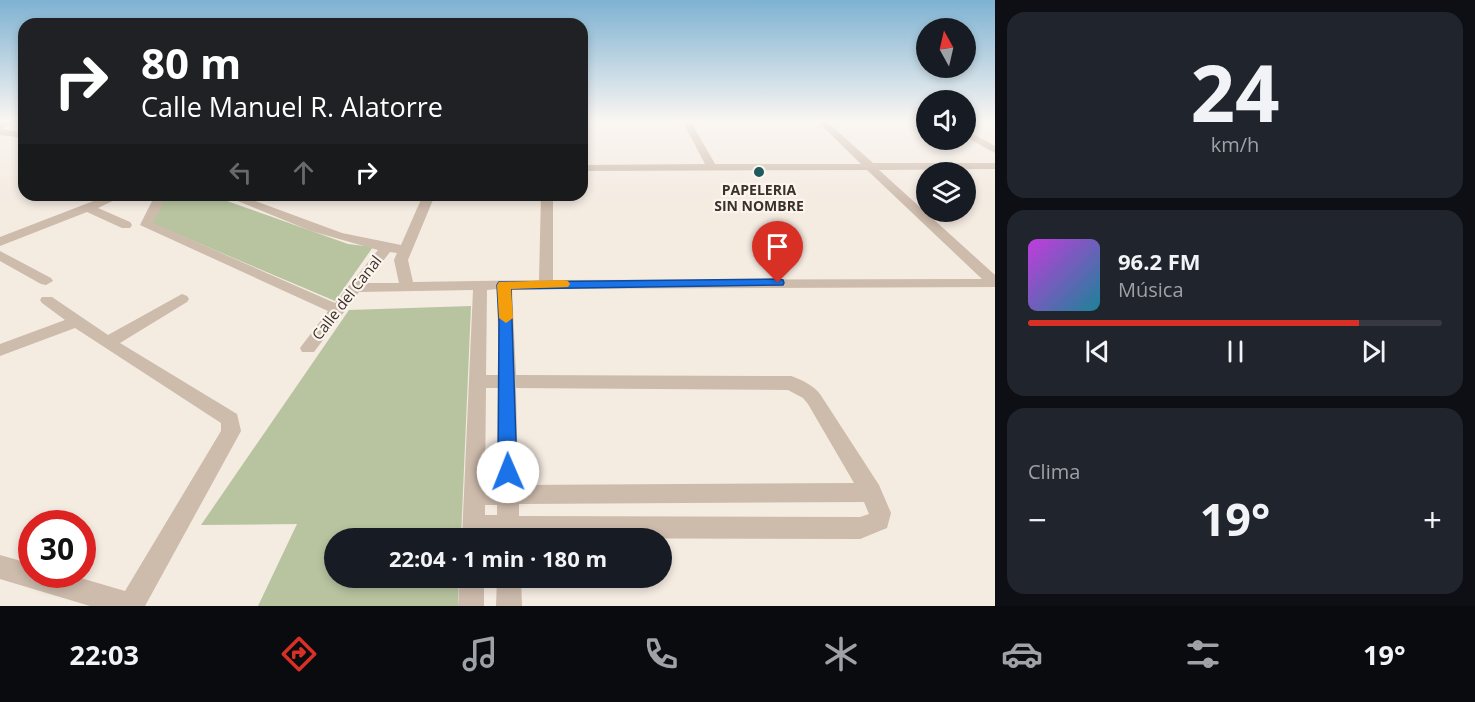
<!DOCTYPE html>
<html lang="es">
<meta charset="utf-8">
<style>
body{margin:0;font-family:"Open Sans",sans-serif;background:#20242c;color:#f1f3f6;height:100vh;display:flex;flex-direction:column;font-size:22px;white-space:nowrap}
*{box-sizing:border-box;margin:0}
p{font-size:20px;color:#9ea1a6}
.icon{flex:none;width:33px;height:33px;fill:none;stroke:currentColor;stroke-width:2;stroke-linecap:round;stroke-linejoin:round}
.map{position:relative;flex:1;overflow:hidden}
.sheet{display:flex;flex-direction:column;gap:12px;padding:12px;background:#0d0f14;width:480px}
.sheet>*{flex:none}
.guide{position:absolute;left:18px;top:18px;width:570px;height:183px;border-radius:18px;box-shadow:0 3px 9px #0003;background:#202124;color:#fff;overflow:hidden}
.needle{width:39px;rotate:352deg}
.tools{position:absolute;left:916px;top:18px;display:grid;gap:12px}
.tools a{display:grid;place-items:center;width:60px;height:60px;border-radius:50%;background:#171b24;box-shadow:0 3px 9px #0003;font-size:30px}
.speed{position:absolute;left:18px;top:510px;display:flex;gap:12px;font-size:30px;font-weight:700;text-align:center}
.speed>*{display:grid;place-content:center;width:78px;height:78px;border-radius:50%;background:#171b24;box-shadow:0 3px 9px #0003;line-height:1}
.speed .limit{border:9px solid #d22;background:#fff;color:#111}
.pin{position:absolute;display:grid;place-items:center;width:51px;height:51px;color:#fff;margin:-62px -26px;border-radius:50% 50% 50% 0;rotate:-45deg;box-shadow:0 0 6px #0007}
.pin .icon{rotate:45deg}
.me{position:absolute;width:66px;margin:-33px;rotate:359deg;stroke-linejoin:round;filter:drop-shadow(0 0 4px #0008)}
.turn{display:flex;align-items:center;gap:21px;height:126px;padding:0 24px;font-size:27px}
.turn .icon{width:78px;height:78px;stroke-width:2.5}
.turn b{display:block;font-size:42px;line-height:51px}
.lanes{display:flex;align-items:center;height:57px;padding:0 24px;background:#0003;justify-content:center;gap:30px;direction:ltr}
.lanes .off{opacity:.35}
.big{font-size:45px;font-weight:700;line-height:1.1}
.sheet .tile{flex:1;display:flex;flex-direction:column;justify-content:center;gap:9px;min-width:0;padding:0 21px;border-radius:18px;background:#20242c}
.sheet .dial{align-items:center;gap:0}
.dial b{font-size:78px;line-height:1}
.song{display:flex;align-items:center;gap:18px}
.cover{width:72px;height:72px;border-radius:9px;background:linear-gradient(135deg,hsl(290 70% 55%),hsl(190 70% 35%))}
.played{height:6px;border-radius:3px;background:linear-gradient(90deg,#d93025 80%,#363941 80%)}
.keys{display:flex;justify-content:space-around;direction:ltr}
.heat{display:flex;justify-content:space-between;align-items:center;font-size:33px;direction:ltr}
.trip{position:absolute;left:324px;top:528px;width:348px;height:60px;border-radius:30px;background:#171b24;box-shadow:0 3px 9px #0003;font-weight:700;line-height:60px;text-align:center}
.dock{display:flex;height:96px;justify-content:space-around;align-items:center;background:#090b0e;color:#9ea1a6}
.dock .icon{width:42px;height:42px}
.dock .current{color:#d93025}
.dock b{font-size:27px;color:#f1f3f6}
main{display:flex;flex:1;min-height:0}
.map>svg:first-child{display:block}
.green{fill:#b8c4a0}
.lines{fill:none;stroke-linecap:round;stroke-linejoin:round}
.minor{fill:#cdbbac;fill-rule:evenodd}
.route{fill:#1a73e8;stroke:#114b97;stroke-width:1.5}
.slow{fill:#f59e0b}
.poi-dot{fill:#1f5a5e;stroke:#fbf5ee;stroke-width:2}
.labels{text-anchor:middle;stroke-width:4.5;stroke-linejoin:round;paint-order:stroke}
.far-poi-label{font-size:14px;font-weight:bold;fill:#3b302b;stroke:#fbf5ee}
.street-label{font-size:15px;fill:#3b302b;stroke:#fbf5ee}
</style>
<main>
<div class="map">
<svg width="995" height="606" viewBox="0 0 995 606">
<rect width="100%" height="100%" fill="#f4ebe1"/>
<g class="green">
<polygon points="166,195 210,195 348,244 373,247 335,301 151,223"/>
<polygon points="471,306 461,538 334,538 334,578 459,578 458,606 258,606 297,524 201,525 349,310"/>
</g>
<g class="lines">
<g class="minor">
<polygon points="7,120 18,120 1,129 24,132 24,138 0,135 0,124"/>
<path d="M682 120H690L715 164H861L816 120H825L873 163H995V169L879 170 995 275V287L512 289 516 375 791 376C802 380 813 385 820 394L879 485 891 513 887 528 860 539 462 538 473 290 359 292 314 352H302L300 348 328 311 140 225 155 195H167L153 223 335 303 378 250 311 231 223 195H239L342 233 401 245 423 195H435L408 260 413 282 539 280 541 195H553V280L982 279 867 170 582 171V165L705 164ZM390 252 397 253 394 260 399 283H366ZM497 289 499 375H486L487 290ZM486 388H498L497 485H485ZM516 388 788 390 803 398 808 404 854 483 518 485ZM864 502 869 514 860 517 519 516V504ZM485 505H497V515H485Z"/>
<polygon points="966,130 995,146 995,153 966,137"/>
<polygon points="109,195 125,195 98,208 130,222 132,225 130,228 122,228 87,212 0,246 0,237"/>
<polygon points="0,251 51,278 53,281 46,285 41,284 0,261"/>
<polygon points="182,294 187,296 189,299 187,302 120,343 237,414 241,431 145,606 90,606 0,579 0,555 32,564 32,574 67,574 125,591 221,431 221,423 75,328 0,356 0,344 65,320 42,303 40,300 42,297 52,297 108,335"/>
<polygon points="460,578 484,578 484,606 458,606"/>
<polygon points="497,578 521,578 522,606 496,606"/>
</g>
</g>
<linearGradient id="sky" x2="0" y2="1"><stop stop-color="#7eb2d2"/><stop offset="0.59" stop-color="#faf6f2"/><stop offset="1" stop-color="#faf6f2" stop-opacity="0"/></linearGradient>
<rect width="995" height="205" fill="url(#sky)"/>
<polygon class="route" points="778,279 783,280 784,283 783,285 511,289 517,472 514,478 508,480 501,478 498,472 499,321 497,285 499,282"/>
<polygon class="slow" points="563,280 568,281 570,284 568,287 511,289 513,318 506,323 499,318 497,285 499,282"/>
<circle class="poi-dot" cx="759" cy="172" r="6"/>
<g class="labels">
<g class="far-poi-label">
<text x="759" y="195">PAPELERIA<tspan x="759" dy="16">SIN NOMBRE</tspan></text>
</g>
<g class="street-label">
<text transform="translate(347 298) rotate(-52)" y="5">Calle del Canal</text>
</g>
</g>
</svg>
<div class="tools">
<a><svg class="needle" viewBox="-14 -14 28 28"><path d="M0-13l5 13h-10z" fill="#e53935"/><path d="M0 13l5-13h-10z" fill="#9ea1a6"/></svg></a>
<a><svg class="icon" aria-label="sound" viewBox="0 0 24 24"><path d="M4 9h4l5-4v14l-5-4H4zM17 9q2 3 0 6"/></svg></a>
<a><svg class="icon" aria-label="layers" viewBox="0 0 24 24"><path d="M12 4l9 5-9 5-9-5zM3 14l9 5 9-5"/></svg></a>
</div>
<div class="speed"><div class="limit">30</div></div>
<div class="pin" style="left:778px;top:283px;background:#d93025"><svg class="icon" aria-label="arrive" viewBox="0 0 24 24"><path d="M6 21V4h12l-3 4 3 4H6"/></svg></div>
<svg class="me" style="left:508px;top:472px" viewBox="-20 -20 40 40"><circle r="19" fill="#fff"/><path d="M0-13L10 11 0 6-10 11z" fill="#1a73e8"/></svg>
<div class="trip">22:04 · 1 min · 180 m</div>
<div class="guide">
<div class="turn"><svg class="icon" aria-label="right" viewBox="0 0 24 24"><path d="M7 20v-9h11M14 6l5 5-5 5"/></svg><div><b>80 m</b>Calle Manuel R. Alatorre</div></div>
<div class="lanes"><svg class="icon off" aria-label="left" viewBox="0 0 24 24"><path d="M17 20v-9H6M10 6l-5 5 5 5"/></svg><svg class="icon off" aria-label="ahead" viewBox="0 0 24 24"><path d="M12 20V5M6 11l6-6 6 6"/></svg><svg class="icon" aria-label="right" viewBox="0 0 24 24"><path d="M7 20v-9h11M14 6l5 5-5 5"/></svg></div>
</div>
</div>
<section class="sheet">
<div class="tile dial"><b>24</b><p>km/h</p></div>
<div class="tile">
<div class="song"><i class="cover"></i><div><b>96.2 FM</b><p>Música</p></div></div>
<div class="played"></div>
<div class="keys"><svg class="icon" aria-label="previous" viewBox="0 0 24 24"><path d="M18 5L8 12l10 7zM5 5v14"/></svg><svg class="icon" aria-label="pause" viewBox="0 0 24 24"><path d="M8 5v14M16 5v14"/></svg><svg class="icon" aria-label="next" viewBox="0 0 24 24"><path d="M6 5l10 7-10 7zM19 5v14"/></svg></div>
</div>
<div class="tile"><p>Clima</p>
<div class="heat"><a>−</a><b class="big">19°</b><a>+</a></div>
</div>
</section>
</main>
<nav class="dock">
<b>22:03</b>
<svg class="icon current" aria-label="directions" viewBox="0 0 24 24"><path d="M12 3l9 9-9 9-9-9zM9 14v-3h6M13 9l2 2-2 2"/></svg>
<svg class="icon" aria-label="music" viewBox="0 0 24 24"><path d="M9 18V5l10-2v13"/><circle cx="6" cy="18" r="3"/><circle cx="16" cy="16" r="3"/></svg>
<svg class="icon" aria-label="phone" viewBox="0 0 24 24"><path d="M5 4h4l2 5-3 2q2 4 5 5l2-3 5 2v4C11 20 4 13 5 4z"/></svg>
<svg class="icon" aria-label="climate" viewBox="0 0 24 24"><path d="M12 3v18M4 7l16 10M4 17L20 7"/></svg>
<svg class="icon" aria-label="car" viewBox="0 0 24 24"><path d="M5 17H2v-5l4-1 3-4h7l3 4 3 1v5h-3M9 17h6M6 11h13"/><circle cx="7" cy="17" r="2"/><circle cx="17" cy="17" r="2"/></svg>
<svg class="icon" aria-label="filters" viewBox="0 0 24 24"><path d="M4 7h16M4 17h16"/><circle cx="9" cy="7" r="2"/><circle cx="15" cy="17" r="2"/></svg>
<b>19°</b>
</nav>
